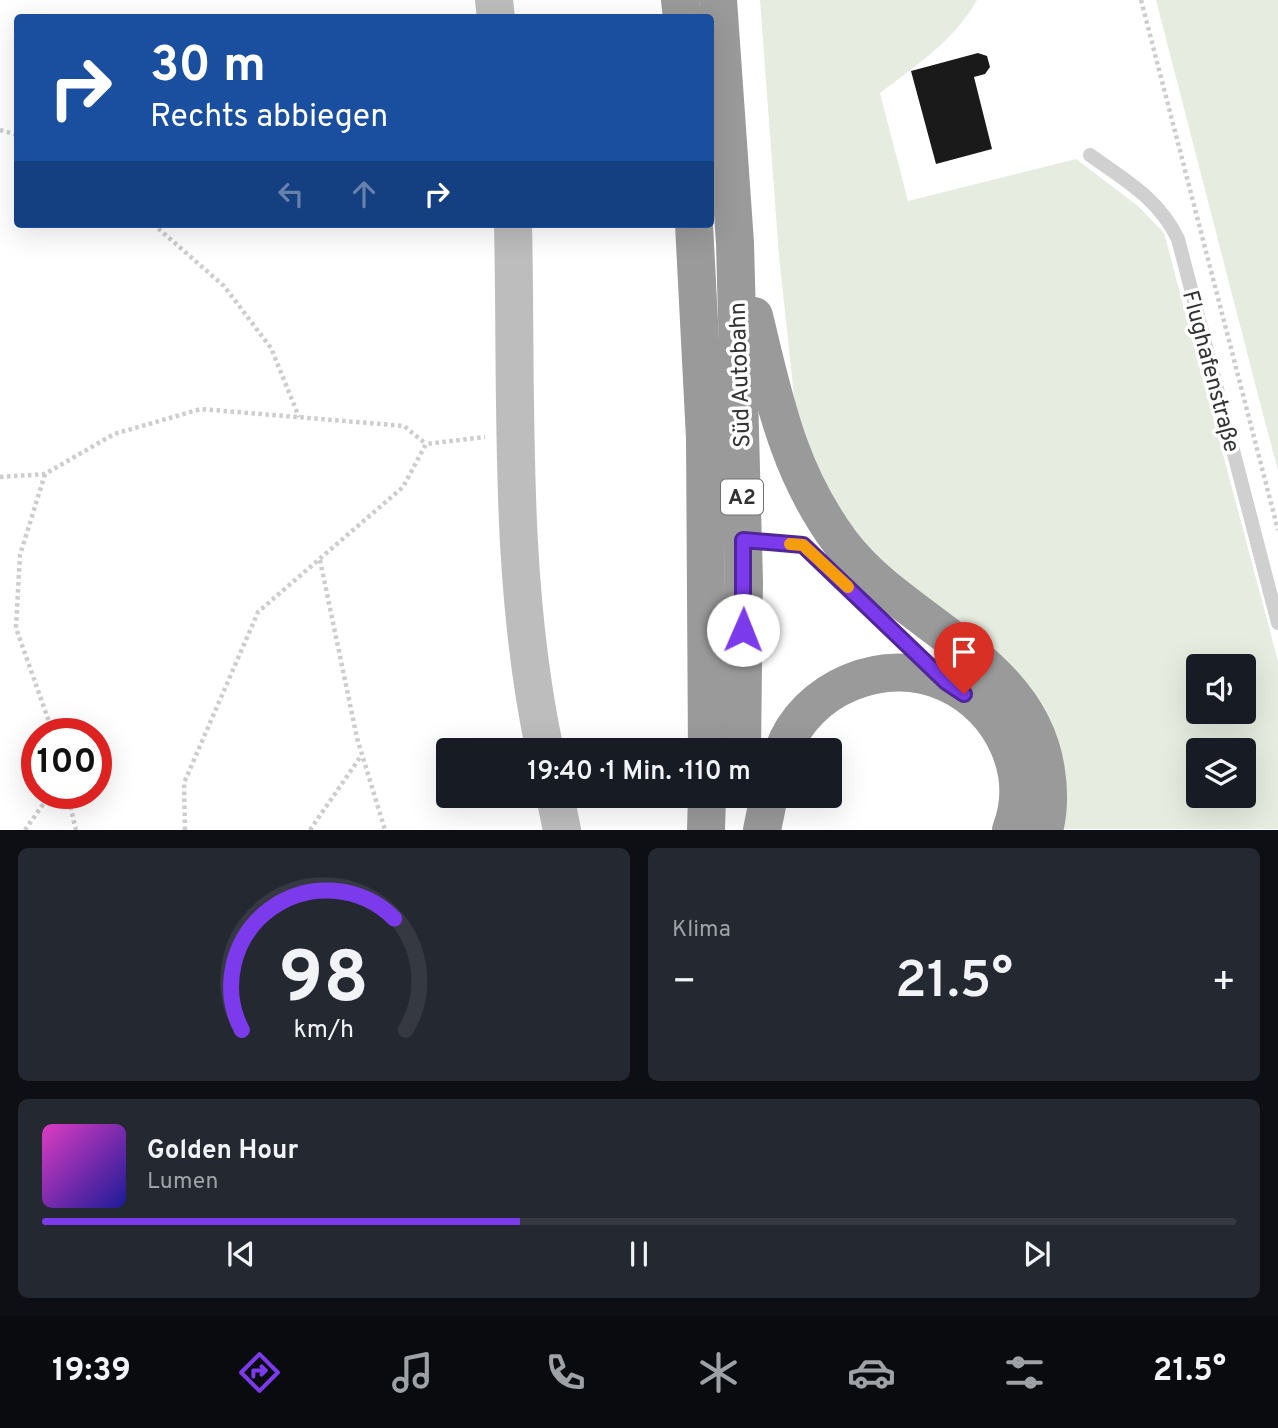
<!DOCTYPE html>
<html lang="de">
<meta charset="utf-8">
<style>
body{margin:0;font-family:Overpass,sans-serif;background:#242831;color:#f1f3f6;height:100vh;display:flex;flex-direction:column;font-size:26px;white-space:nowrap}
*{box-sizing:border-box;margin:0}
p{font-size:23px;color:#9ea1a6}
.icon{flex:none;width:38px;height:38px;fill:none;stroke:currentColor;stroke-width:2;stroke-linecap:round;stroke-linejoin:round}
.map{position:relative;height:830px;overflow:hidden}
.sheet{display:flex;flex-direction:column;gap:18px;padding:18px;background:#0d0f14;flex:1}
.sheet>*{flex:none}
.hud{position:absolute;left:14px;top:14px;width:700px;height:214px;border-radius:7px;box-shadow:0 7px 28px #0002;background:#1a4fa0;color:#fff;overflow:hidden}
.buttons{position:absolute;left:1186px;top:654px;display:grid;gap:14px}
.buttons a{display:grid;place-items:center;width:70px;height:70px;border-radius:7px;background:#171b24;box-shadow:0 7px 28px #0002;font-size:35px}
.speed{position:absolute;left:21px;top:718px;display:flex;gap:14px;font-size:35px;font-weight:700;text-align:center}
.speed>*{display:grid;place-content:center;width:91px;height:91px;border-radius:50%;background:#171b24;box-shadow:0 7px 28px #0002;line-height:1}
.speed .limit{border:10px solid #d22;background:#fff;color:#111}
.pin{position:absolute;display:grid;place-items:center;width:60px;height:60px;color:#fff;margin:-72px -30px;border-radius:50% 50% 50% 0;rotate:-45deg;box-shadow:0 0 7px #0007}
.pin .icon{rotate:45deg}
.me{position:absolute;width:77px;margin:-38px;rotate:1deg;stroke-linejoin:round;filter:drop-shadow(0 0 5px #0008)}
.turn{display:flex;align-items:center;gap:24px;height:147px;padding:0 21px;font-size:32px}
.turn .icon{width:91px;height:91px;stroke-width:2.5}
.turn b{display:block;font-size:49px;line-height:60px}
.lanes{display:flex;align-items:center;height:66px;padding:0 21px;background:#0003;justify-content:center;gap:35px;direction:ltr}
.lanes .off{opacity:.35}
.big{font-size:52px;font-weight:600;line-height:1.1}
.sheet .tile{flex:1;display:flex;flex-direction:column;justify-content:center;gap:10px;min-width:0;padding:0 24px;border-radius:10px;background:#242831}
.sheet .dial{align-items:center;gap:0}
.dial svg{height:182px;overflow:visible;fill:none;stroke:#363941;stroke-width:7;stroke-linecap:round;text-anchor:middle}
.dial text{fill:#f1f3f6;stroke:none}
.song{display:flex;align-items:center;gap:21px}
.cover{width:84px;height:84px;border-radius:10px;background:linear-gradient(135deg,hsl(310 70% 55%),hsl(240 70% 35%))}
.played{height:7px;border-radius:4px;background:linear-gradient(90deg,#7c3aed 40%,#363941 40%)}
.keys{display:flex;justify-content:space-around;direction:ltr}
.heat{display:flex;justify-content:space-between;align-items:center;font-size:38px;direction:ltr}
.sheet .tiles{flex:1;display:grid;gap:18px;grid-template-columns:1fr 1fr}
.tile:last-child{grid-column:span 2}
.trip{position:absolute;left:436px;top:738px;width:406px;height:70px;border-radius:7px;background:#171b24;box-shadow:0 7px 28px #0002;font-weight:600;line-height:70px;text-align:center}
.menu{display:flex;height:112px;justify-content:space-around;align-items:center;background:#090b0e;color:#9ea1a6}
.menu .icon{width:49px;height:49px}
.menu .selected{color:#7c3aed}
.menu b{font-size:32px;color:#f1f3f6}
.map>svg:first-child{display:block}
.green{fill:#e6ecdf;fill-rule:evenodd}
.building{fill:#1a1a1a}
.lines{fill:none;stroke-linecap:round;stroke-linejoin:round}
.path{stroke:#cdcdcd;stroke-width:4.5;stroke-dasharray:3.5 3.5;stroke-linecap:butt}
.service{stroke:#d0d0d0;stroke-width:14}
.secondary{stroke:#bdbdbd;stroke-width:38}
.motorway{stroke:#9a9a9a;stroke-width:38}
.route-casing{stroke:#51269a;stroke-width:18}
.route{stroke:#7c3aed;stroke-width:12}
.slow{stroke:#f59e0b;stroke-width:12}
.labels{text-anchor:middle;stroke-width:7;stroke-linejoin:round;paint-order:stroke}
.shield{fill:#fff;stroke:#707070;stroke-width:2}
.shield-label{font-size:21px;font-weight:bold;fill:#333}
.street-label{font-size:23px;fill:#333;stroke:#fff}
</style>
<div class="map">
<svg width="1278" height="830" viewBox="0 0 1278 830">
<rect width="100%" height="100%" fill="#fff"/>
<g class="green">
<path d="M760 0H977C955 40 915 66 880 93L908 201 1076 159 1138 206 1164 233 1278 661V829H1060L952 621 855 536 818 478 796 414 779 256ZM1199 667H1244V712H1199ZM1199 751H1244V796H1199Z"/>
<polygon points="1156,0 1278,0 1278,470 1265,422"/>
</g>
<polygon class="building" points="978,53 987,56 990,67 985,74 974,77 992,149 936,164 911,71"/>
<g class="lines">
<g class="path">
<polyline points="1141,0 1278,530"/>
<polyline points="0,130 18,135"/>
<polyline points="153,224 224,286 271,348 299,417"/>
<polyline points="45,474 20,555 16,628 53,733"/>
<polyline points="0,477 45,474 114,434 201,409 404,426 426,444"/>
<polyline points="320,560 357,738 385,830"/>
<polyline points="67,793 76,830"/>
<polyline points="25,830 51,793"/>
<polyline points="185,830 184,783 258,612 403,487 426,444 485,437"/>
<polyline points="310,830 361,756"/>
</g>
<g class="service">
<path d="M1090 155C1126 181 1158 198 1178 239L1278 623"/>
<polyline points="744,540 803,545 930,666"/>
</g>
<g class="secondary">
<polyline points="494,0 496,18"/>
<path d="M513 224C517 399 508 579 545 751"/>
<polyline points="555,796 562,830"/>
</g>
<g class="motorway">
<polyline points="680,0 682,18"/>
<polyline points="718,0 735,243 744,582 742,751"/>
<polyline points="694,224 705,438 707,751"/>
<path d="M754 316C774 399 788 472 841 543 903 625 1030 659 1046 771 1049 789 1049 812 1044 830"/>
<path d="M783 751C805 688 885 654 947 683 1002 708 1033 773 1011 830"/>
<polyline points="706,830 707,796"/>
<polyline points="762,830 769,796"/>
</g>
</g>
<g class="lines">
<defs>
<polyline id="route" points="743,630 743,540 803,545 946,682 964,694"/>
</defs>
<use href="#route" class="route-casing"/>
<use href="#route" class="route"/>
<polyline class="slow" points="790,544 803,545 848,587"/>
</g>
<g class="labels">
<rect class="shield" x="721" y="479.5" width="42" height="35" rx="5"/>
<g class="shield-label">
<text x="742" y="504">A2</text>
</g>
<g class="street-label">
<text transform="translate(1212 371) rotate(75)" y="8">Flughafenstraße</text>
<text transform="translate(739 375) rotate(-92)" y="8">Süd Autobahn</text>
</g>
</g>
</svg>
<div class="buttons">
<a><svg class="icon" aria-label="sound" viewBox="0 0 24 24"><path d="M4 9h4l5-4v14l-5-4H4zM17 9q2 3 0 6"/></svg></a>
<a><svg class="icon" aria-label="layers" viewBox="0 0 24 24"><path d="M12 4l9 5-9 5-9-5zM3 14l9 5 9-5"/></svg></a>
</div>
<div class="speed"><div class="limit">100</div></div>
<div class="pin" style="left:964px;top:694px;background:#d93025"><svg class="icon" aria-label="arrive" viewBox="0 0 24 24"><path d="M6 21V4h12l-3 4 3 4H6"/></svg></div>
<svg class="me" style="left:743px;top:630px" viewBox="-20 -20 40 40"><circle r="19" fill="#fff"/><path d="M0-13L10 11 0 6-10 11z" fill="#7c3aed"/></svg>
<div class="trip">19:40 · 1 Min. · 110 m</div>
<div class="hud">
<div class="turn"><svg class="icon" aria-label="right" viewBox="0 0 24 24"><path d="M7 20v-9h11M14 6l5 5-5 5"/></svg><div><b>30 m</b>Rechts abbiegen</div></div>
<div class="lanes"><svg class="icon off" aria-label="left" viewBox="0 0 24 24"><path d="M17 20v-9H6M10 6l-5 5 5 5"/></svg><svg class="icon off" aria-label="ahead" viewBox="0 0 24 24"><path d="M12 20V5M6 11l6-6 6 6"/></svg><svg class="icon" aria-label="right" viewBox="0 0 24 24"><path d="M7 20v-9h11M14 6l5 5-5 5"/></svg></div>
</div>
</div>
<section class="sheet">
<div class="tiles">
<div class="tile dial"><svg viewBox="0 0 100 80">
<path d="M14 69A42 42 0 1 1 86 69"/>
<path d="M14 69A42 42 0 0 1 81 20" stroke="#7c3aed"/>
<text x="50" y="56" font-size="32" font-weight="700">98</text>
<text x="50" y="72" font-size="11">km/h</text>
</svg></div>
<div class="tile"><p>Klima</p>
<div class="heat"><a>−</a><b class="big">21.5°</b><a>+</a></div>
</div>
<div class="tile">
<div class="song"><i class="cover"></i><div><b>Golden Hour</b><p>Lumen</p></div></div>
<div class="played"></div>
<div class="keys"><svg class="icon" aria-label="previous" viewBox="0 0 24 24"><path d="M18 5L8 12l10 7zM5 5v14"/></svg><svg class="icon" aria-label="pause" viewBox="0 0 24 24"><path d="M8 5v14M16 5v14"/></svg><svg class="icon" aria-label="next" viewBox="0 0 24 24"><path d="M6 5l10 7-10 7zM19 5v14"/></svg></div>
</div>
</div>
</section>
<nav class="menu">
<b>19:39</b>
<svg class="icon selected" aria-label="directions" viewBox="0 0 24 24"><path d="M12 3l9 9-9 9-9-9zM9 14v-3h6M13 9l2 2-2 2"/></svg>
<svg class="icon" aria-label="music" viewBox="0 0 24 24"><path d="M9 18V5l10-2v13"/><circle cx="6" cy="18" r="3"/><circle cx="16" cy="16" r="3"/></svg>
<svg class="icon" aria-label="phone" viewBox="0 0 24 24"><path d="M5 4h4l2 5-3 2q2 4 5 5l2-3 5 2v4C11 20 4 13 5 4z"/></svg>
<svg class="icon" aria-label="climate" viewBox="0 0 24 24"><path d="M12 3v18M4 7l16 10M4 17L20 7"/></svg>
<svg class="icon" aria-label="car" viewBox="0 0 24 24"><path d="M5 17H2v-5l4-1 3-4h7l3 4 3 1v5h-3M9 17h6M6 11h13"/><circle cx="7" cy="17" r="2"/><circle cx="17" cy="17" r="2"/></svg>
<svg class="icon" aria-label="filters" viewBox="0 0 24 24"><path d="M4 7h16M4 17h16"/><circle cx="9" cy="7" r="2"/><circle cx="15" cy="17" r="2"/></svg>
<b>21.5°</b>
</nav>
